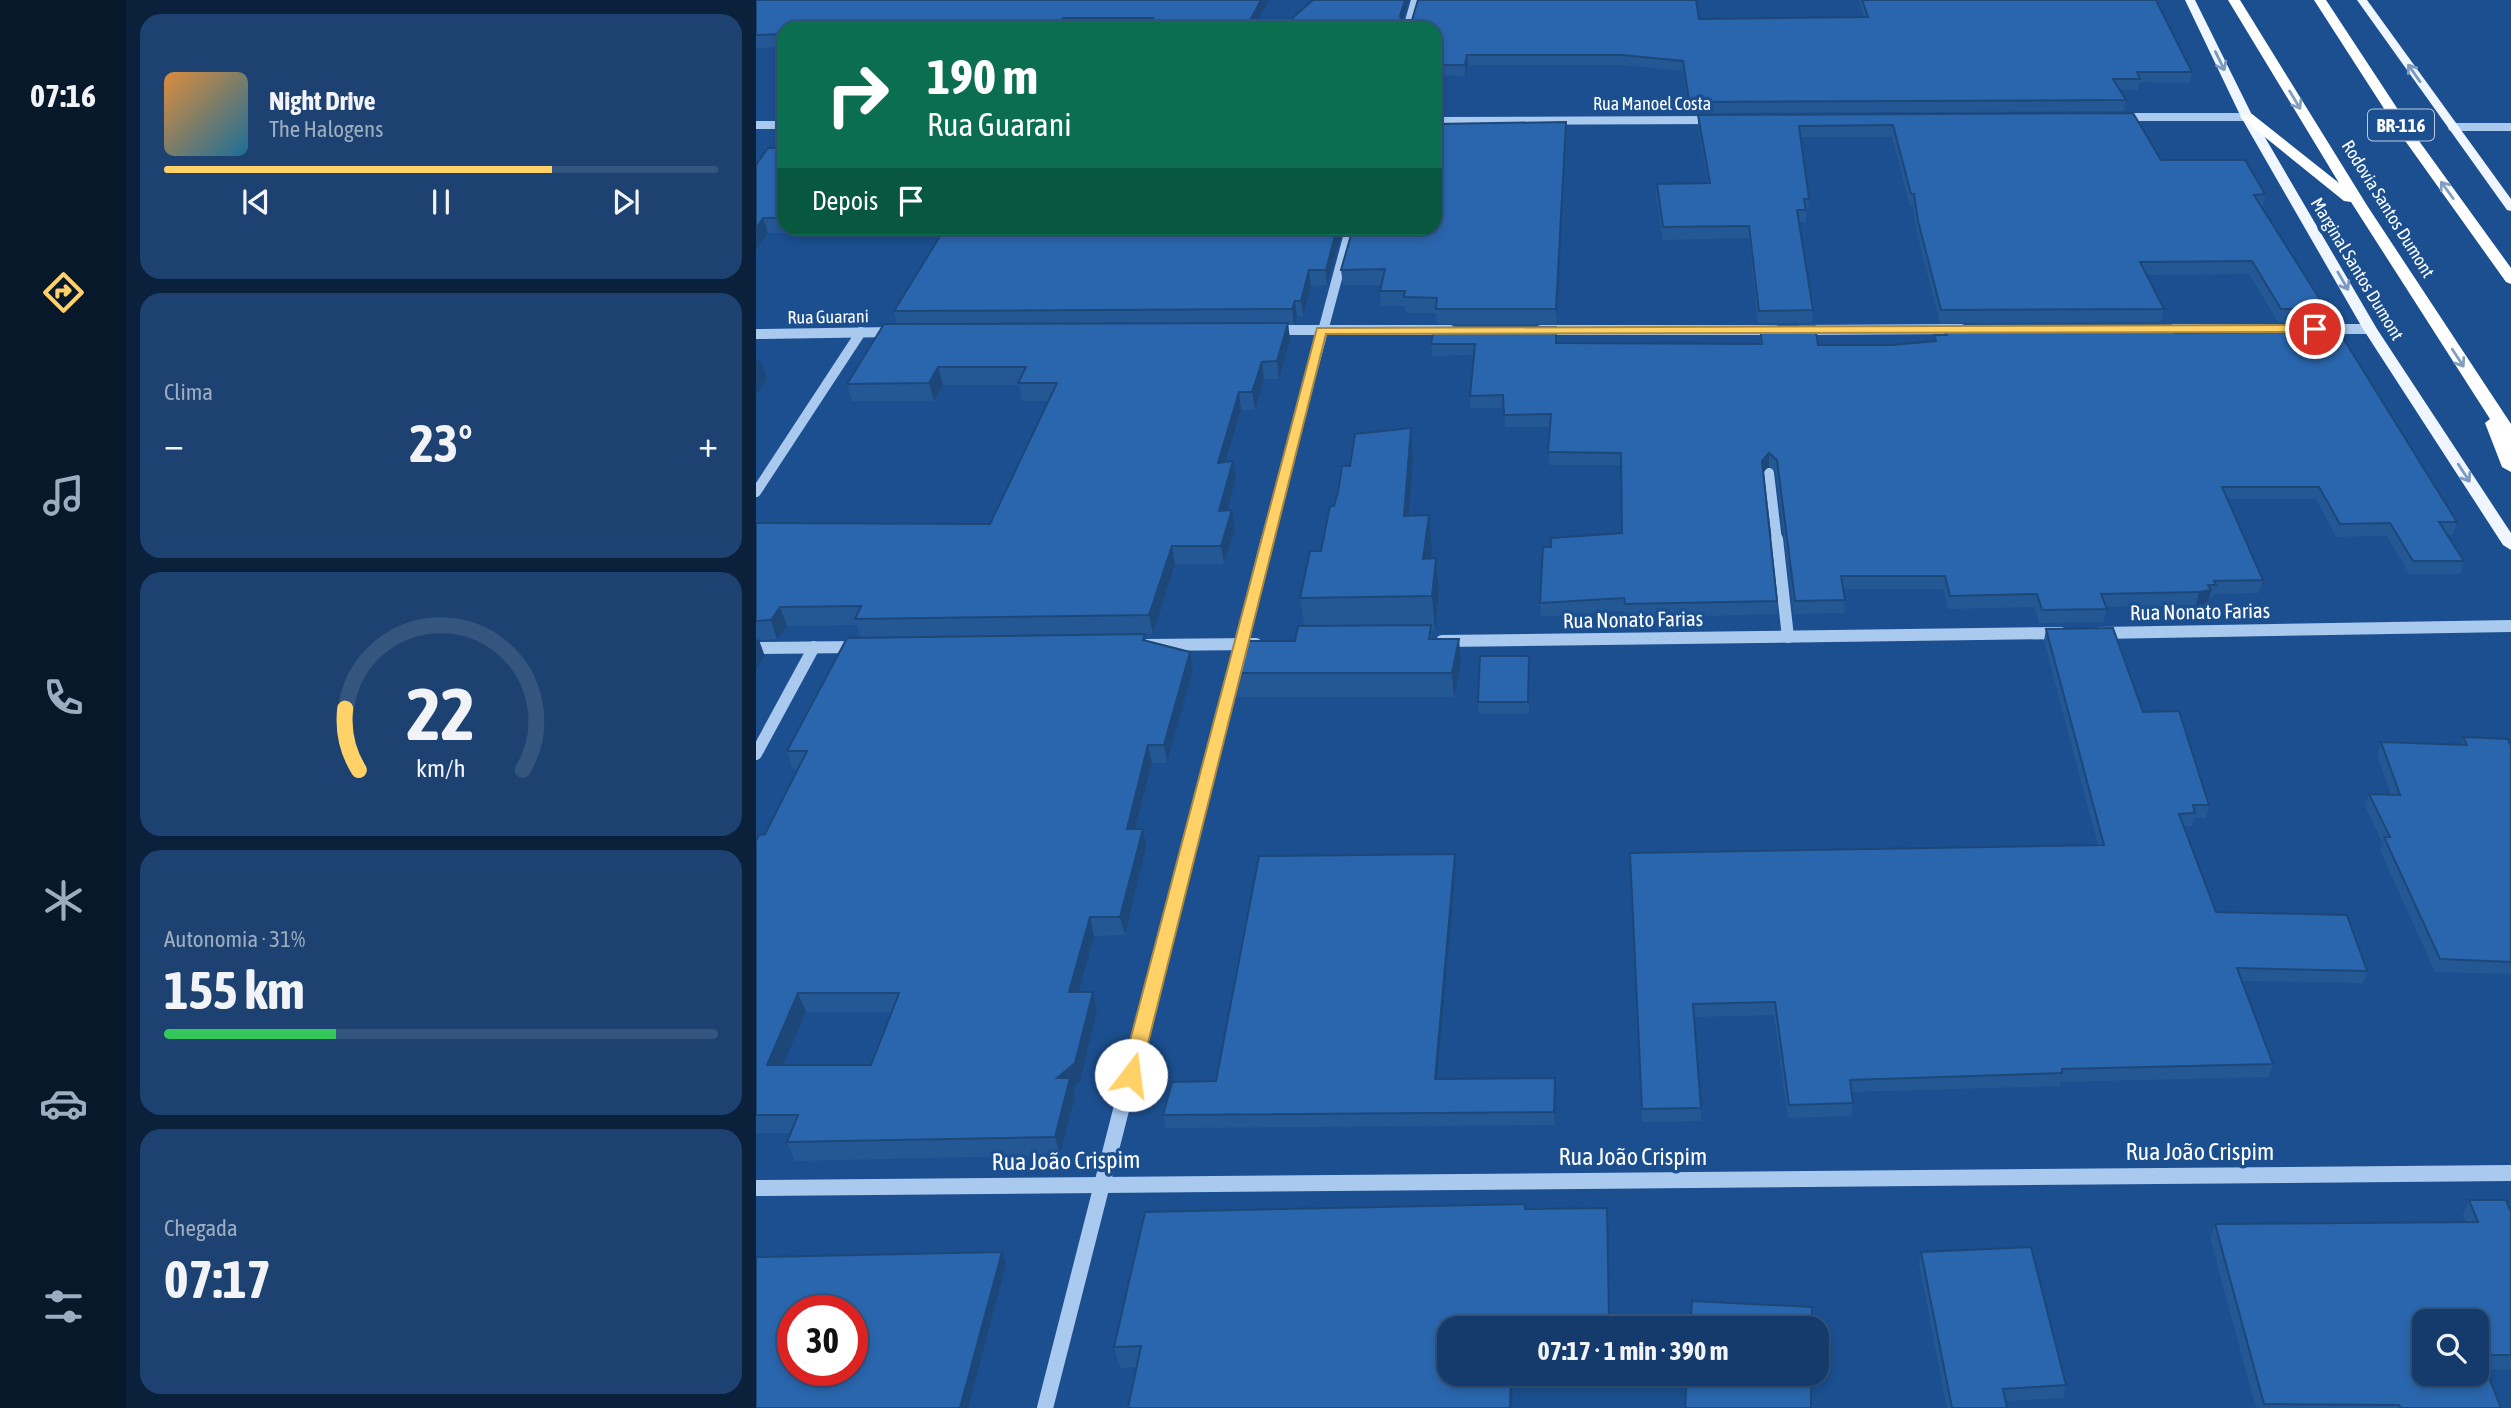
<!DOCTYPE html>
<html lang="pt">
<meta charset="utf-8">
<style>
body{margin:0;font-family:"Asap Condensed",sans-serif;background:#1d4271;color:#f1f3f6;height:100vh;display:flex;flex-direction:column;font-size:26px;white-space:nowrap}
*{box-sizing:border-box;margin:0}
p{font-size:23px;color:#9dadc1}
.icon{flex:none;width:38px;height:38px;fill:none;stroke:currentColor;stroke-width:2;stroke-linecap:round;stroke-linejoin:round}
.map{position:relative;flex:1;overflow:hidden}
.side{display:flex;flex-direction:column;gap:14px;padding:14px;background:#0b203b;width:630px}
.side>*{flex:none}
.guide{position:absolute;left:21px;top:21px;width:665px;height:214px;border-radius:21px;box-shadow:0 4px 10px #0003,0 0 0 2px #33557e;background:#0b6e4f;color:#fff;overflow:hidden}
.tools{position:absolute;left:1656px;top:1309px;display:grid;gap:14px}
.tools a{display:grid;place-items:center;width:77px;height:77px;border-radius:14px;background:#143b6b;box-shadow:0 4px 10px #0003,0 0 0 2px #33557e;font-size:35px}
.speed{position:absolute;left:21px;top:1295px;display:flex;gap:14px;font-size:35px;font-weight:700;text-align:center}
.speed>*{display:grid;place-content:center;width:91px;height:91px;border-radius:50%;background:#143b6b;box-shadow:0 4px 10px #0003,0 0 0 2px #33557e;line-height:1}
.speed .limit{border:10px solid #d22;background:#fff;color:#111}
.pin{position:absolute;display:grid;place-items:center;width:60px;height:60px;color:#fff;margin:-30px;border:4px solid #fff;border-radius:50%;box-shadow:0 2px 7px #0007}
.me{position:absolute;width:77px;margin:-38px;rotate:15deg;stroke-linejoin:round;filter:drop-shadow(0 0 5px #0008)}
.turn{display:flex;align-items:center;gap:24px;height:147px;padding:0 35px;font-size:32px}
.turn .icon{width:91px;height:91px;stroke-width:2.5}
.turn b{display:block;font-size:49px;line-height:60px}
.then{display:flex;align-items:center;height:66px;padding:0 35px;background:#0003;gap:14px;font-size:26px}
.big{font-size:52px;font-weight:700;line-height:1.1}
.side .card{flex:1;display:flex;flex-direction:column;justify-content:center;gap:10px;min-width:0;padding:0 24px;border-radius:21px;background:#1d4271}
.side .dial{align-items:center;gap:0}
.dial svg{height:182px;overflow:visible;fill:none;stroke:#33557e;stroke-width:7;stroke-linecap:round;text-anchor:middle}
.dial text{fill:#f1f3f6;stroke:none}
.song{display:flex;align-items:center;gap:21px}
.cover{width:84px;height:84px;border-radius:10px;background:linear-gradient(135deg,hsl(30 70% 55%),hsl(200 70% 35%))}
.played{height:7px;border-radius:4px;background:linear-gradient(90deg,#ffd166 70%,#33557e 70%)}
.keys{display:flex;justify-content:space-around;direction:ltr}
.heat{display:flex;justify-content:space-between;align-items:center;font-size:38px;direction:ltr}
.charge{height:10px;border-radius:5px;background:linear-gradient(90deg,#34c759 31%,#33557e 0)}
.trip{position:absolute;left:681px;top:1316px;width:392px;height:70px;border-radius:21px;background:#143b6b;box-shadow:0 4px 10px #0003,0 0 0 2px #33557e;font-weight:700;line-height:70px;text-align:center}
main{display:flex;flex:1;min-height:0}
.menu{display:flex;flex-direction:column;width:126px;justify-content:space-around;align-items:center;background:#08182b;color:#9dadc1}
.menu .icon{width:49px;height:49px}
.menu .active{color:#ffd166}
.menu b{font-size:32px;color:#f1f3f6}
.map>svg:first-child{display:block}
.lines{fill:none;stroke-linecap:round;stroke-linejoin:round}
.minor-far3{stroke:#a9c9ee;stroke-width:8}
.minor-far2{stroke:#a9c9ee;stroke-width:10}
.minor-far1{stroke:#a9c9ee;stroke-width:12}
.minor{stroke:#a9c9ee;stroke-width:16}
.major{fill:#f0f6ff;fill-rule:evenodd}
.highway{fill:#fff;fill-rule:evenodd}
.wall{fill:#245895;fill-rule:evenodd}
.shaded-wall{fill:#1d4779}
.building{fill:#2a66ad;stroke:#1d4779;stroke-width:2;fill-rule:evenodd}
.oneway{stroke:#7b9ac1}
.oneway2{stroke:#829ec1}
.route{fill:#ffd166;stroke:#a68842;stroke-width:2}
.labels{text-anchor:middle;stroke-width:7;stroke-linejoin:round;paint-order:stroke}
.far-street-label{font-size:18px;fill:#fff;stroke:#1b4f8f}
.shield{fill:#1b4f8f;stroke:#bbcadd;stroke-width:2}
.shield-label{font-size:19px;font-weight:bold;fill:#fff}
.street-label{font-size:21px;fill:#fff;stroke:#1b4f8f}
.near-street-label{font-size:24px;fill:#fff;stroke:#1b4f8f}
</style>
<main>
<nav class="menu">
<b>07:16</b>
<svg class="icon active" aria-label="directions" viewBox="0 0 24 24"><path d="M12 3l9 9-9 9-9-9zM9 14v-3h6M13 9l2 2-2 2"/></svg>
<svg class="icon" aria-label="music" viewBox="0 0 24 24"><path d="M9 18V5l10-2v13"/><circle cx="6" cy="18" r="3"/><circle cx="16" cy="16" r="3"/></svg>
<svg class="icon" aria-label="phone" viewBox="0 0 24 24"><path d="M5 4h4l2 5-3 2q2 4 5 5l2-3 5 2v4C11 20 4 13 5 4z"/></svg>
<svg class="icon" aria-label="climate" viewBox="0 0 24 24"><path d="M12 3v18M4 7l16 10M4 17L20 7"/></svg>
<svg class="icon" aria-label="car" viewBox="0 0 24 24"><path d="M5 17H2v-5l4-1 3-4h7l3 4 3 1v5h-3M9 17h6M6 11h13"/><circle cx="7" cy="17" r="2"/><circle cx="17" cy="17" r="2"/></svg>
<svg class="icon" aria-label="filters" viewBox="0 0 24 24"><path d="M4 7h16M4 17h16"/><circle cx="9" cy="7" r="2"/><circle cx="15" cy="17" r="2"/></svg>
</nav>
<section class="side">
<div class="card">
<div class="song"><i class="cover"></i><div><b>Night Drive</b><p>The Halogens</p></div></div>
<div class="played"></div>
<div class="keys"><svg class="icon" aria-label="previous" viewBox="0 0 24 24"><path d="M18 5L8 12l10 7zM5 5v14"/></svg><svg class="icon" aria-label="pause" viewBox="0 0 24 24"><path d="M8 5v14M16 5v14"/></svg><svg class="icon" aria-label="next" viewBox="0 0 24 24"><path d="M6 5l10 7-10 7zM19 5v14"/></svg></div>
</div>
<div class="card"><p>Clima</p>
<div class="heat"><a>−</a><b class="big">23°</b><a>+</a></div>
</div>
<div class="card dial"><svg viewBox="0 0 100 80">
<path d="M14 69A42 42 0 1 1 86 69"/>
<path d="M14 69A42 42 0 0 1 8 42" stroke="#ffd166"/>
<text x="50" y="56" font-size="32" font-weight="700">22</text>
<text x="50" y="72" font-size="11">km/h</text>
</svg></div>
<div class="card"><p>Autonomia · 31%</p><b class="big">155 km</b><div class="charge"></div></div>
<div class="card"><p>Chegada</p><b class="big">07:17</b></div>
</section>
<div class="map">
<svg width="1755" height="1408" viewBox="0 0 1755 1408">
<rect width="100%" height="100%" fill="#1b4f8f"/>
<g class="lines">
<g class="minor-far3">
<polyline points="651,28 659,0"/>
<polyline points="1365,117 1491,117"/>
<polyline points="679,121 958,120"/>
<polyline points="0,125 28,125"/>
<polyline points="1696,127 1755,127"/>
<polyline points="592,239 595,228"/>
</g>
<g class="minor-far2">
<polyline points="1401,329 1548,329"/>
<polyline points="1566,329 1614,329"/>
<polyline points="519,330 694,330"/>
<polyline points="785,330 1019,330"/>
<polyline points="1044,330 1205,329"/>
<polyline points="0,334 137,332"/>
<polyline points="1013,473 1021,541"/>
<polyline points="0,492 105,332"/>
<polyline points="511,541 592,237"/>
</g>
<g class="minor-far1">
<polyline points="1021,539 1032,637"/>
<polyline points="1344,633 1755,626"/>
<polyline points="686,641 1305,633"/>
<polyline points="389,645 500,644"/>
<polyline points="0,648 101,647"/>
<polyline points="0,754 58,647"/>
<polyline points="413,924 511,539"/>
</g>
<g class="minor">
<polyline points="0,1188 1755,1173"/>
<polyline points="289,1408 413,922"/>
</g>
<g class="major">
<polygon points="1429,0 1439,0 1497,117 1621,329 1755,533 1755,550 1747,545 1607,329 1485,117"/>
<polygon points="1601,0 1611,0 1755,199 1755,211 1751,210"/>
</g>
<g class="highway">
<polygon points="1472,0 1484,0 1612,207 1755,424 1755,472 1746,467 1729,423 1734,419 1595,202 1588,201 1484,117 1496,114 1583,183"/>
<polygon points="1558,0 1570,0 1658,134 1755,268 1755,284 1750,282 1645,135"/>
</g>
</g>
<g class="wall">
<polygon points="0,0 513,0 498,28 28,28 28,47 0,48"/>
<polygon points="1103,0 1400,0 1436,72 1434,83 1384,82 1382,90 1364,90 1370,100 1368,111 940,113 933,111 927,71 866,65 712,65 709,76 679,75 679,28 525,28 647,20 649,24 943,19 1108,17"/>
<polygon points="1377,113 1405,160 1509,194 1507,206 1505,207 1570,309 1566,322 1522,322 1493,274 1391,275 1408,309 1405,322 1184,323 1161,233 1157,206 1154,206 1136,137 1044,137 1053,199 1052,211 1050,211 1050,222 1043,222 1057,310 1056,323 1002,323 993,238 907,240 900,196 901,184 952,183 942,126 942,115"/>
<polygon points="810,136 801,324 681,324 680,313 650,313 649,306 625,306 624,291 625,285 587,285 585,270"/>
<polygon points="28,148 29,233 12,233 0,250 0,165"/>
<path d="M189 228H588L585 235 571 285 555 286 547 316H541L538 325H532L534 340 523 379H508L499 410H485L470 462 480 479 471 510 479 529 468 564H419L397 634H389L390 641 434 652 437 670 411 763H396L380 829 390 847 369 935 338 936 323 992 341 1011 324 1082 317 1088 319 1097 304 1155 39 1161 31 1142 35 1133H0V841L9 834 42 769H37L31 751 104 638 101 625 31 626 21 639 3 640 9 657 0 669V523L234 524 293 401H266L263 385H187L178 401H96L91 384 141 324 138 311ZM50 1012H135L115 1065H27Z"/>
<polygon points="1533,325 1701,522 1697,535 1691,535 1708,561 1704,574 1653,574 1631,536 1580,537 1560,499 1471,499 1507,580 1503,593 1458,594 1457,598 1454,598 1452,603 1440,605 1350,607 1351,609 1348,622 1283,623 1279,607 1192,609 1187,589 1087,589 1089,600 1088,613 1038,614 1020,472 1013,466 1007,472 1021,601 1021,614 869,618 868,611 785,617 784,603 795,547 866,533 865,465 793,465 794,427 749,427 748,408 714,408 714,396 718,355 676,356 675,344 1004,344 1004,327 1062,345 1135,345 1178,341 1178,335 1188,335 1189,326 1419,333 1531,332"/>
<polygon points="655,428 657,461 654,516 673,515 676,549 674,559 680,558 683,592 679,631 675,631 676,639 705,663 698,697 480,697 476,673 539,641 548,626 544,598 565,551 578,506"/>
<polygon points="1290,629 1387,712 1453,805 1450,818 1438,818 1436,826 1428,826 1460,912 1611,971 1607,983 1486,981 1517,1064 1513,1077 1304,1082 1304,1086 1095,1092 1097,1103 1095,1116 1032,1118 1018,1015 938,1017 945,1108 945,1121 886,1122 874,853 1342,845 1288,641"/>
<polygon points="773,656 773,714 723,714 722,702"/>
<polygon points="1707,737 1755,746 1755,974 1679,972 1624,850 1627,843 1609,806 1613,794 1635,795 1621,755 1625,742 1705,745"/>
<polygon points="699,854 700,867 681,1079 800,1091 799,1125 410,1128 407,1115 460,1081"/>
<polygon points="1713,1200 1755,1210 1755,1370 1730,1369 1745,1408 1500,1408 1454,1238 1459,1224 1710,1222 1707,1215"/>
<polygon points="851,1208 853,1328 693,1328 380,1367 364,1368 358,1347 769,1209"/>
<polygon points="1165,1252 1310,1385 1307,1398 1249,1401 1251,1408 1191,1408 1163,1264"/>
</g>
<g class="shaded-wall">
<polygon points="505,0 513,0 498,28 490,28"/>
<polygon points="649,0 653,0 645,26 644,16"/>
<polygon points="307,18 309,28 300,28"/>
<polygon points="711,55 712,65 709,76 709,65"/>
<polygon points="810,122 810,136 801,324 800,309"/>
<polygon points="28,214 28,228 34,228 29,233 24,218"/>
<polygon points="7,218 12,233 0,250 0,229"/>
<polygon points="581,228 588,228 585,235 571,285 570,270"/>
<polygon points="553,270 555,286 547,316 545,301"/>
<polygon points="539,301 541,316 538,325 536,309"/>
<polygon points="532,323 534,340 523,379 521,361"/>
<polygon points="4,358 11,379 0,395 0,363"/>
<polygon points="506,362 508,379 499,410 496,392"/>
<polygon points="182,367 187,385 178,401 173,383"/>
<polygon points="483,392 485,410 464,481 462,463"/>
<polygon points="655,428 657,461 651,549 648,516"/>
<polygon points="1013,453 1013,466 1006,474 1006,461"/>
<polygon points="477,461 480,479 466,529 463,511"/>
<polygon points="476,510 479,529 468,564 465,546"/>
<polygon points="673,515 676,549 670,593 667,559"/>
<polygon points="416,546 419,564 397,634 393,615"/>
<polygon points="680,558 683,592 679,631 676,596"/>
<polygon points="1455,590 1452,603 1440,605 1443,592"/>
<polygon points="24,607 31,626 21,639 15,620"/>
<polygon points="2,638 9,657 0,669 0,641"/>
<polygon points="703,639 705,663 698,697 696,673"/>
<polygon points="434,652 437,670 411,763 408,745"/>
<polygon points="392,745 396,763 375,847 371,829"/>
<polygon points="387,829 390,847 369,935 364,917"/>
<polygon points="699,854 700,867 680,1092 679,1079"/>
<polygon points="334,917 338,936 318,1011 313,992"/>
<polygon points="337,992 341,1011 324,1082 317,1088 319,1097 304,1155 299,1137 301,1078"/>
<polygon points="42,993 50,1012 19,1084 11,1065"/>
<polygon points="799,1078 800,1091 799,1125 798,1112"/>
<polygon points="246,1252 250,1264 212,1408 204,1408"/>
<polygon points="755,1374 757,1374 756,1408 754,1408"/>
</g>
<g class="building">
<polygon points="0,0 505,0 490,28 391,28 397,18 307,18 300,28 28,28 28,34 0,35"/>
<polygon points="557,0 649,0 644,16 649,24 656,20 662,0 940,0 943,19 1112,17 1106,0 1400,0 1436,72 1381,72 1384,79 1357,79 1370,100 940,102 933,100 927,61 866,55 711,55 709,65 679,65 679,28 525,28"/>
<polygon points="1377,113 1405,160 1489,160 1509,194 1498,195 1570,309 1525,309 1496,261 1384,262 1408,309 1185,310 1162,221 1158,194 1155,194 1137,125 1043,126 1053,199 1048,199 1050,210 1041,210 1057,310 1003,311 993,226 907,227 901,184 954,183 942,115"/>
<polygon points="810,122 800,309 680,309 681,298 648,297 649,291 624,291 629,269 585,270 597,228 679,228 679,124"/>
<polygon points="12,148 28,148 28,214 24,218 7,218 0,229 0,165"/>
<polygon points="189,228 581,228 570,270 553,270 545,301 539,301 536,309 138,311"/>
<polygon points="532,323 521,361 506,362 496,392 483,392 462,463 477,461 463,511 476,510 465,546 416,546 393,615 99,619 105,606 24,607 15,620 0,621 0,523 234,524 301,383 262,383 270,367 182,367 173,383 91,384 128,324"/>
<polygon points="1415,325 1419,333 1537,332 1533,325 1579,325 1701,522 1683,522 1708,561 1657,561 1634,523 1584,524 1563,487 1466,487 1507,580 1458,581 1460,585 1452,585 1455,590 1443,592 1345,594 1351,609 1286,610 1281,594 1194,596 1189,576 1085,576 1089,600 1039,601 1021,460 1013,453 1006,461 1021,601 869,604 868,598 784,603 787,547 795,547 795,538 866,533 865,453 792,452 795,414 748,415 747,395 714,396 719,344 675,344 678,328 800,327 800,343 1006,344 1004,327 1059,326 1062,345 1135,345 1180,341 1178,335 1191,335 1189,326"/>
<polygon points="655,428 648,516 673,515 667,559 680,558 676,596 544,598 554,551 565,551 574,506 578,506 582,492 586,466 594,466 599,434"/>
<polygon points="675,625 673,639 703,639 696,673 476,673 484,641 539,641 542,626"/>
<polygon points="1357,628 1387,712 1423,711 1453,805 1437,805 1439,813 1423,814 1460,912 1591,915 1611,971 1481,968 1517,1064 1306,1069 1306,1073 1094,1080 1097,1103 1033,1105 1019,1002 937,1004 945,1108 886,1109 874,853 1348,845 1290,629"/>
<path d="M389 634 387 640 434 652 408 745H392L371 829H387L364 917H334L313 992H337L319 1063 301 1078H314L299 1137 31 1142 42 1115H0V841L3 835 9 834 51 751H31L91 638ZM42 993H143L115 1065H11Z"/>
<polygon points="724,656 773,656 772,702 722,702"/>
<polygon points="1707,737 1752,739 1755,746 1755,962 1684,959 1628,837 1634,837 1613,794 1644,795 1625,742 1711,745"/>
<polygon points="699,854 679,1079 799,1078 798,1112 407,1115 416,1082 460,1081 503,856"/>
<path d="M1713 1200H1750L1754 1210H1755V1355H1724L1745 1408H1645L1643 1405 1508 1404 1459 1224 1722 1222ZM1668 1321H1720V1374H1668Z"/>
<polygon points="769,1204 769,1209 851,1208 853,1315 766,1319 766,1328 693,1328 693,1374 755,1374 754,1408 372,1408 385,1346 358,1347 389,1212"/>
<polygon points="1275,1247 1310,1385 1247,1389 1251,1408 1196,1408 1165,1252"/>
<path d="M246 1252 204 1408H0V1257ZM37 1311H96V1370H37Z"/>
<polygon points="936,1301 1056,1307 1056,1328 934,1328"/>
<polygon points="931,1374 1055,1374 1055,1408 929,1408"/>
</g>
<defs><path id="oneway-shaft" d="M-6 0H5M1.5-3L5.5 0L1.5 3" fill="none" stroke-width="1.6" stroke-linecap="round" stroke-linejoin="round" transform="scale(1.75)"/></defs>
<g class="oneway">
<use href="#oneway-shaft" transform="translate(1464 61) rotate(64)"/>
<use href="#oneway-shaft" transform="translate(1658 73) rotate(-125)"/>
<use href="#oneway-shaft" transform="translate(1587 281) rotate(60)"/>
<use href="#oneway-shaft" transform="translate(1708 473) rotate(57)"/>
</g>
<g class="oneway2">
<use href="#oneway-shaft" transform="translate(1539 100) rotate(59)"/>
<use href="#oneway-shaft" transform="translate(1691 190) rotate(-126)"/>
<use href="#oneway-shaft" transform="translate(1702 358) rotate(57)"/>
</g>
<polygon class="route" points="1559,325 1564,326 1564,332 570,334 384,1075 382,1081 368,1081 365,1075 561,328"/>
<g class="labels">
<g class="far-street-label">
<text x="896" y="110">Rua Manoel Costa</text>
<text transform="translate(1632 209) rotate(58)" y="6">Rodovia Santos Dumont</text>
<text transform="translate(1601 269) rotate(59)" y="6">Marginal Santos Dumont</text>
<text transform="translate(72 317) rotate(-1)" y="6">Rua Guarani</text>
</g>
<rect class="shield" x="1612" y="109.5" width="66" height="31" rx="5"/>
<g class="shield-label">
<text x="1645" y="132">BR-116</text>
</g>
<g class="street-label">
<text transform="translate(1444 612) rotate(-1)" y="7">Rua Nonato Farias</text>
<text transform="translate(877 620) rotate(-1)" y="7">Rua Nonato Farias</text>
</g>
<g class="near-street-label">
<text x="1444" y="1160">Rua João Crispim</text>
<text x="877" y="1165">Rua João Crispim</text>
<text transform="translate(310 1161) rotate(-1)" y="8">Rua João Crispim</text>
</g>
</g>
</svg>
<div class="tools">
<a><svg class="icon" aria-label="search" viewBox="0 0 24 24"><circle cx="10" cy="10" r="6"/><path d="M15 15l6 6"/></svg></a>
</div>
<div class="speed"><div class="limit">30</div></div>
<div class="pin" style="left:1559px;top:329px;background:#d93025"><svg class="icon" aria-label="arrive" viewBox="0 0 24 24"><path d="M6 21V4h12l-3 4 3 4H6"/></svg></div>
<svg class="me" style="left:375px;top:1075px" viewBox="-20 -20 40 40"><circle r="19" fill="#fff"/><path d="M0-13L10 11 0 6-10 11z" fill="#ffd166"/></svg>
<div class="trip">07:17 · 1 min · 390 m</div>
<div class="guide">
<div class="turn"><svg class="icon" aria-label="right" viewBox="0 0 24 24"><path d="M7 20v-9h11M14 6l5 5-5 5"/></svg><div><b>190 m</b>Rua Guarani</div></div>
<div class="then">Depois<svg class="icon" aria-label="arrive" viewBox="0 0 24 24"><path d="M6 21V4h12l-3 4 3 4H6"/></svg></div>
</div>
</div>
</main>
